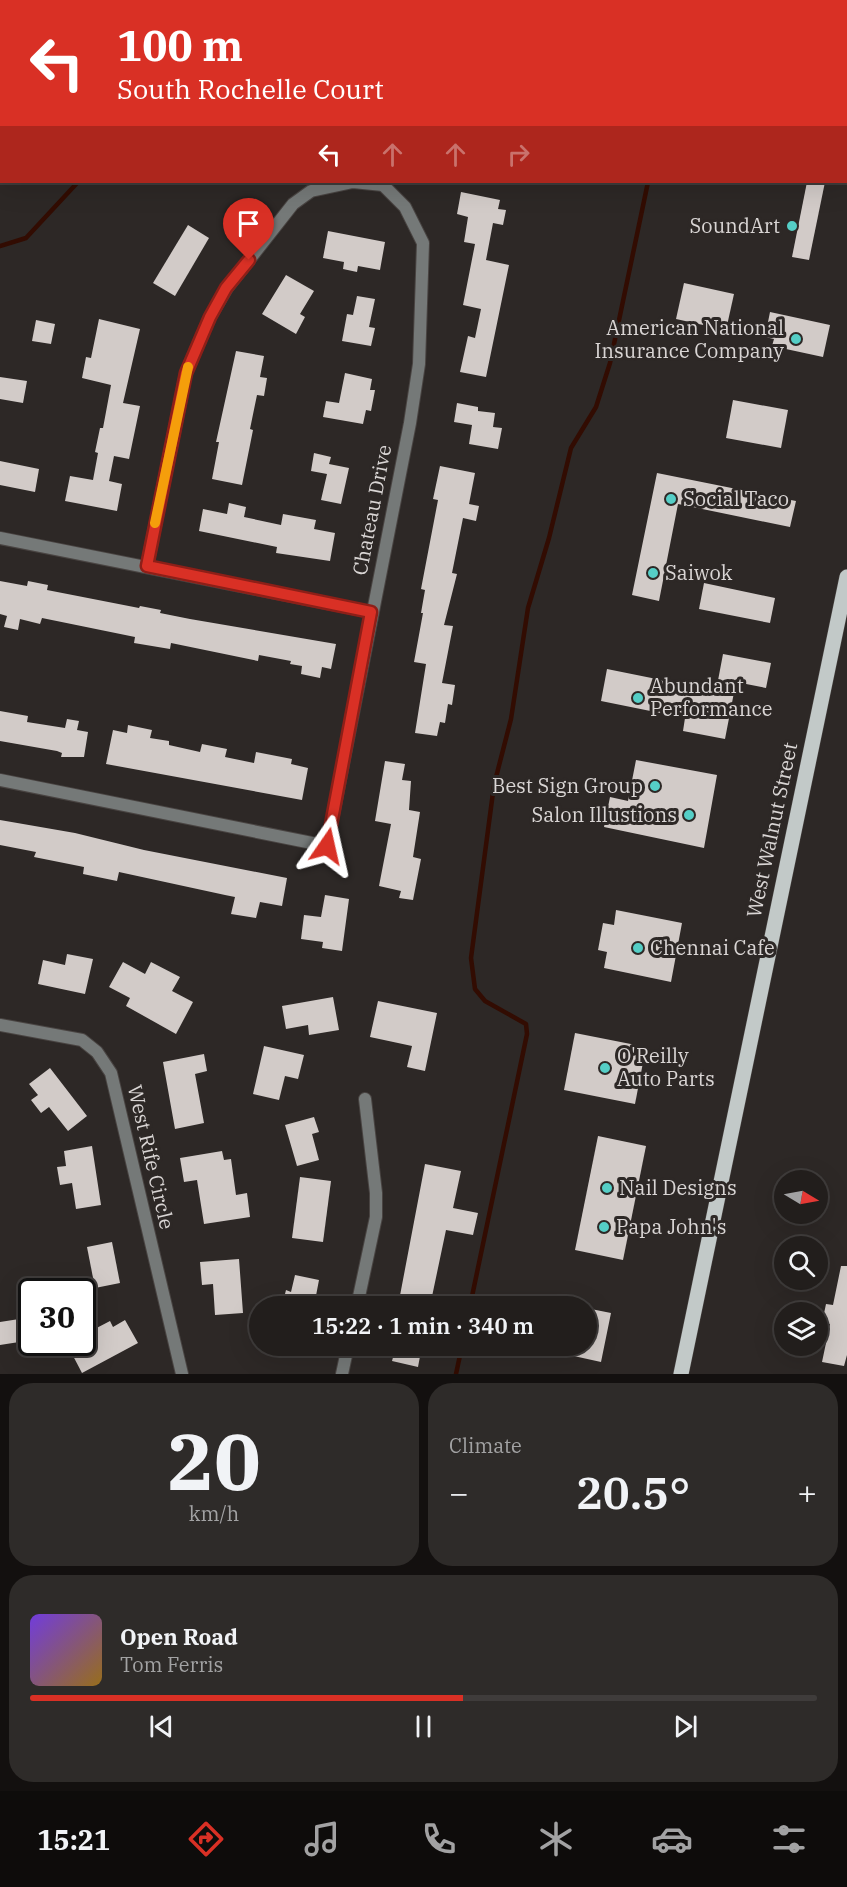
<!DOCTYPE html>
<meta charset="utf-8">
<style>
body{margin:0;font-family:"IBM Plex Serif",serif;background:#2e2b29;color:#f1f3f6;height:100vh;display:flex;flex-direction:column;font-size:22px;white-space:nowrap}
*{box-sizing:border-box;margin:0}
p{font-size:20px;color:#a2a2a3}
.icon{flex:none;width:33px;height:33px;fill:none;stroke:currentColor;stroke-width:2;stroke-linecap:round;stroke-linejoin:round}
.map{position:relative;height:1374px;overflow:hidden}
.details{display:flex;flex-direction:column;gap:9px;padding:9px;background:#13100f;flex:1}
.details>*{flex:none}
.top-card{position:absolute;left:0px;top:0px;width:848px;height:183px;box-shadow:0 6px 24px #0002,0 0 0 2px #3f3c3b;background:#d93025;color:#fff;overflow:hidden}
.needle{width:39px;rotate:100deg}
.buttons{position:absolute;left:774px;top:1170px;display:grid;gap:12px}
.buttons a{display:grid;place-items:center;width:54px;height:54px;border-radius:50%;background:#221e1c;box-shadow:0 6px 24px #0002,0 0 0 2px #3f3c3b;font-size:30px}
.speed{position:absolute;left:18px;top:1278px;display:flex;gap:12px;font-size:30px;font-weight:700;text-align:center}
.speed>*{display:grid;place-content:center;width:78px;height:78px;border-radius:50%;background:#221e1c;box-shadow:0 6px 24px #0002,0 0 0 2px #3f3c3b;line-height:1}
.speed .limit{border:3px solid #111;border-radius:9px;background:#fff;color:#111}
.pin{position:absolute;display:grid;place-items:center;width:51px;height:51px;color:#fff;margin:-62px -26px;border-radius:50% 50% 50% 0;rotate:-45deg;box-shadow:0 0 6px #0007}
.pin .icon{rotate:45deg}
.me{position:absolute;width:66px;margin:-33px;rotate:11deg;stroke-linejoin:round;filter:drop-shadow(0 0 4px #0008)}
.turn{display:flex;align-items:center;gap:21px;height:126px;padding:0 18px;font-size:27px}
.turn .icon{width:78px;height:78px;stroke-width:2.5}
.turn b{display:block;font-size:42px;line-height:51px}
.lanes{display:flex;align-items:center;height:57px;padding:0 18px;background:#0003;justify-content:center;gap:30px;direction:ltr}
.lanes .off{opacity:.35}
.big{font-size:45px;font-weight:600;line-height:1.1}
.details .widget{flex:1;display:flex;flex-direction:column;justify-content:center;gap:9px;min-width:0;padding:0 21px;border-radius:24px;background:#2e2b29}
.details .dial{align-items:center;gap:0}
.dial b{font-size:78px;line-height:1}
.song{display:flex;align-items:center;gap:18px}
.cover{width:72px;height:72px;border-radius:9px;background:linear-gradient(135deg,hsl(260 70% 55%),hsl(40 70% 35%))}
.played{height:6px;border-radius:3px;background:linear-gradient(90deg,#d93025 55%,#3f3c3b 55%)}
.keys{display:flex;justify-content:space-around;direction:ltr}
.heat{display:flex;justify-content:space-between;align-items:center;font-size:33px;direction:ltr}
.details .tiles{flex:1;display:grid;gap:9px;grid-template-columns:1fr 1fr}
.widget:last-child{grid-column:span 2}
.trip{position:absolute;left:249px;top:1296px;width:348px;height:60px;border-radius:30px;background:#221e1c;box-shadow:0 6px 24px #0002,0 0 0 2px #3f3c3b;font-weight:600;line-height:60px;text-align:center}
.dock{display:flex;height:96px;justify-content:space-around;align-items:center;background:#0e0c0b;color:#a2a2a3}
.dock .icon{width:42px;height:42px}
.dock .active{color:#d93025}
.dock b{font-size:27px;color:#f1f3f6}
.map>svg:first-child{display:block}
.lines{fill:none;stroke-linecap:round;stroke-linejoin:round}
.stream{stroke:#320c02;stroke-width:4.5}
.building{fill:#d2cbc8}
.minor-casing{stroke:#494442;stroke-width:14}
.tertiary-casing{stroke:#494442;stroke-width:14}
.primary-casing{stroke:#494442;stroke-width:16}
.minor{stroke:#757978;stroke-width:12}
.tertiary{stroke:#757978;stroke-width:12}
.primary{stroke:#c2c9c8;stroke-width:15}
.route-casing{stroke:#8d1f18;stroke-width:15}
.route{stroke:#d93025;stroke-width:10}
.slow{stroke:#f59e0b;stroke-width:10}
.poi-dot{fill:#55cec6;stroke:#2d2826;stroke-width:2}
.labels{text-anchor:middle;stroke-width:6;stroke-linejoin:round;paint-order:stroke}
.poi-label{font-size:20px;fill:#d9d5d4;stroke:#2d2826;text-anchor:start}
.street-label{font-size:20px;fill:#d9d5d4;stroke:#2d2826}
</style>
<div class="map">
<svg width="847" height="1374" viewBox="0 0 847 1374">
<rect width="100%" height="100%" fill="#2d2826"/>
<g class="lines">
<g class="stream">
<polyline points="242,2 243,0"/>
<polyline points="0,246 26,238 78,182"/>
<polyline points="470,1306 527,1034 526,1024 485,1001 475,989 471,958 494,785 511,719 528,608 549,538 571,448 596,407 610,363 648,182"/>
<polyline points="456,1374 462,1346"/>
</g>
</g>
<g class="building">
<polygon points="807,182 825,182 809,260 792,257"/>
<polygon points="461,192 500,200 498,209 506,210 503,225 493,223 486,260 509,265 486,377 460,372 468,336 475,338 481,309 463,305 475,244 464,242 468,217 457,214"/>
<polygon points="188,225 209,238 175,296 153,283"/>
<polygon points="328,231 385,242 380,270 358,266 357,272 343,269 344,262 323,258"/>
<polygon points="286,275 314,291 300,314 305,317 296,334 262,314"/>
<polygon points="684,283 734,294 726,330 676,319"/>
<polygon points="357,296 375,299 369,327 375,328 371,346 342,341 347,314 353,315"/>
<polygon points="770,312 830,325 823,357 772,346 774,339 765,337"/>
<polygon points="99,319 140,329 123,403 140,406 129,459 114,456 109,481 122,484 117,511 65,501 70,476 93,480 98,453 95,452 100,428 103,428 111,385 82,378 86,357 91,358"/>
<polygon points="36,320 55,324 51,344 32,341"/>
<polygon points="236,351 264,356 260,377 267,378 264,396 257,395 250,429 253,430 242,485 212,479 219,442 216,442"/>
<polygon points="345,373 372,379 370,390 375,390 371,411 366,410 363,424 323,417 326,401 339,403"/>
<polygon points="0,377 27,381 23,403 0,399"/>
<polygon points="733,400 788,410 781,448 726,438"/>
<polygon points="457,403 478,407 478,411 495,413 493,427 502,428 498,449 469,444 472,425 454,422"/>
<polygon points="314,453 331,457 329,464 349,468 341,504 321,500 327,474 311,471"/>
<polygon points="0,461 39,469 35,492 0,485"/>
<polygon points="440,466 475,473 469,504 479,506 476,521 463,518 452,573 457,574 444,625 453,626 442,683 455,685 452,705 448,704 445,723 440,722 437,736 415,733 426,664 414,662 423,613 421,613 425,590 421,589 438,500 433,499"/>
<polygon points="657,473 796,501 790,527 678,504 659,601 632,595"/>
<polygon points="229,503 246,507 244,517 281,525 283,514 316,520 314,529 335,533 330,561 276,553 277,547 199,531 203,509 227,514"/>
<polygon points="0,581 27,586 28,581 48,585 47,590 139,608 140,606 161,610 160,613 190,619 336,644 331,669 322,667 320,678 301,674 302,666 290,664 291,661 259,655 258,661 171,643 170,649 134,643 135,637 42,618 40,624 20,619 18,630 4,627 7,616 0,614"/>
<polygon points="704,583 775,598 770,623 699,609"/>
<polygon points="723,654 771,663 766,688 736,682 725,739 683,731 685,718 601,701 607,669 716,691"/>
<polygon points="0,711 28,716 27,722 65,728 67,719 79,721 77,730 88,732 84,757 61,757 62,753 57,751 0,741"/>
<polygon points="128,725 152,730 150,738 169,741 169,745 200,752 202,744 227,749 225,757 254,763 256,752 292,759 291,764 308,768 302,800 106,764 113,730 127,733"/>
<polygon points="636,760 717,775 704,848 604,827 610,797 628,801"/>
<polygon points="385,761 405,764 402,780 411,781 409,810 420,812 413,857 421,859 413,900 399,898 401,891 379,886 391,824 375,821"/>
<polygon points="0,820 75,833 144,850 287,878 282,906 260,902 256,918 231,914 235,897 225,895 119,872 117,881 83,874 84,867 34,857 36,852 0,845"/>
<polygon points="325,895 349,899 342,951 322,948 323,942 301,939 304,915 321,917"/>
<polygon points="616,910 682,923 671,982 604,968 607,952 598,950 603,923 614,925"/>
<polygon points="67,954 93,959 85,994 38,984 43,960 65,965"/>
<polygon points="123,962 145,974 151,962 180,977 172,991 193,1002 176,1034 126,1006 130,998 109,987"/>
<polygon points="333,997 339,1030 309,1035 308,1025 286,1029 282,1006"/>
<polygon points="378,1001 437,1013 425,1071 407,1067 412,1046 370,1037"/>
<polygon points="575,1033 646,1047 635,1104 564,1090"/>
<polygon points="264,1046 304,1055 298,1079 285,1076 279,1100 253,1094"/>
<polygon points="204,1054 207,1071 195,1074 204,1123 175,1129 163,1062"/>
<polygon points="50,1068 87,1116 68,1131 49,1107 41,1113 31,1100 38,1095 29,1084"/>
<polygon points="314,1117 319,1132 312,1134 319,1160 297,1166 285,1125"/>
<polygon points="598,1136 646,1146 623,1260 575,1250"/>
<polygon points="92,1146 101,1205 76,1209 72,1183 60,1185 57,1167 66,1166 64,1151"/>
<polygon points="222,1151 224,1160 231,1159 236,1195 247,1193 250,1217 204,1224 197,1180 184,1182 180,1158"/>
<polygon points="425,1164 461,1171 453,1208 478,1213 473,1235 446,1230 430,1306 398,1306"/>
<polygon points="300,1177 331,1181 323,1242 292,1238"/>
<polygon points="112,1242 120,1283 95,1288 87,1247"/>
<polygon points="239,1259 243,1313 215,1315 213,1284 202,1285 200,1262"/>
<polygon points="841,1266 847,1266 847,1355 844,1366 822,1362 830,1324 822,1323 826,1304 833,1305"/>
<polygon points="295,1275 319,1280 314,1306 282,1306 286,1290 291,1292"/>
<polygon points="586,1308 611,1313 601,1362 551,1351 552,1346 586,1346"/>
<polygon points="32,1317 32,1340 0,1345 0,1322"/>
<polygon points="125,1320 138,1343 82,1373 71,1352 92,1341 87,1333 110,1321 113,1327"/>
<polygon points="396,1346 422,1346 418,1367 392,1361"/>
</g>
<g class="lines">
<defs>
<g id="minor">
<polyline points="0,538 371,612"/>
<polyline points="147,566 186,373 210,317 227,288 293,204 311,191 353,182 383,185"/>
<polyline points="0,780 327,846 410,423 419,364 423,243 405,207 383,185 384,182"/>
<polyline points="0,1025 82,1040 97,1052 111,1073 182,1374"/>
<polyline points="357,1306 376,1217 376,1193 365,1099"/>
<polyline points="342,1374 348,1346"/>
</g>
<g id="tertiary">
<polyline points="383,0 391,2"/>
<polyline points="846,91 847,91"/>
</g>
<polyline id="primary" points="681,1374 847,577"/>
</defs>
<use href="#minor" class="minor-casing"/>
<use href="#tertiary" class="tertiary-casing"/>
<use href="#primary" class="primary-casing"/>
<use href="#minor" class="minor"/>
<use href="#tertiary" class="tertiary"/>
<use href="#primary" class="primary"/>
</g>
<g class="lines">
<defs>
<polyline id="route" points="249,260 226,288 210,317 186,373 147,566 371,612 327,846"/>
</defs>
<use href="#route" class="route-casing"/>
<use href="#route" class="route"/>
<polyline class="slow" points="155,523 188,367"/>
</g>
<g class="poi-dot">
<circle cx="792" cy="226" r="6"/>
<circle cx="796" cy="339" r="6"/>
<circle cx="671" cy="499" r="6"/>
<circle cx="653" cy="573" r="6"/>
<circle cx="638" cy="698" r="6"/>
<circle cx="655" cy="786" r="6"/>
<circle cx="689" cy="815" r="6"/>
<circle cx="638" cy="948" r="6"/>
<circle cx="605" cy="1068" r="6"/>
<circle cx="607" cy="1188" r="6"/>
<circle cx="604" cy="1227" r="6"/>
</g>
<g class="labels">
<g class="poi-label">
<text x="780" y="233" text-anchor="end">SoundArt</text>
<text x="784" y="335" text-anchor="end">American National<tspan x="784" dy="23">Insurance Company</tspan></text>
<text x="683" y="506">Social Taco</text>
<text x="665" y="580">Saiwok</text>
<text x="650" y="693">Abundant<tspan x="650" dy="23">Performance</tspan></text>
<text x="643" y="793" text-anchor="end">Best Sign Group</text>
<text x="677" y="822" text-anchor="end">Salon Illustions</text>
<text x="650" y="955">Chennai Cafe</text>
<text x="617" y="1063">O'Reilly<tspan x="617" dy="23">Auto Parts</tspan></text>
<text x="619" y="1195">Nail Designs</text>
<text x="616" y="1234">Papa John's</text>
</g>
<g class="street-label">
<text transform="translate(372 510) rotate(-79)" y="7">Chateau Drive</text>
<text transform="translate(772 830) rotate(-78)" y="7">West Walnut Street</text>
<text transform="translate(151 1157) rotate(77)" y="7">West Rife Circle</text>
</g>
</g>
</svg>
<div class="buttons">
<a><svg class="needle" viewBox="-14 -14 28 28"><path d="M0-13l5 13h-10z" fill="#e53935"/><path d="M0 13l5-13h-10z" fill="#a2a2a3"/></svg></a>
<a><svg class="icon" aria-label="search" viewBox="0 0 24 24"><circle cx="10" cy="10" r="6"/><path d="M15 15l6 6"/></svg></a>
<a><svg class="icon" aria-label="layers" viewBox="0 0 24 24"><path d="M12 4l9 5-9 5-9-5zM3 14l9 5 9-5"/></svg></a>
</div>
<div class="speed"><div class="limit">30</div></div>
<div class="pin" style="left:249px;top:260px;background:#d93025"><svg class="icon" aria-label="arrive" viewBox="0 0 24 24"><path d="M6 21V4h12l-3 4 3 4H6"/></svg></div>
<svg class="me" style="left:327px;top:846px" viewBox="-20 -20 40 40"><path d="M0-17L14 15 0 8-14 15z" fill="#d93025" stroke="#fff" stroke-width="4"/></svg>
<div class="trip">15:22 · 1 min · 340 m</div>
<div class="top-card">
<div class="turn"><svg class="icon" aria-label="left" viewBox="0 0 24 24"><path d="M17 20v-9H6M10 6l-5 5 5 5"/></svg><div><b>100 m</b>South Rochelle Court</div></div>
<div class="lanes"><svg class="icon" aria-label="left" viewBox="0 0 24 24"><path d="M17 20v-9H6M10 6l-5 5 5 5"/></svg><svg class="icon off" aria-label="ahead" viewBox="0 0 24 24"><path d="M12 20V5M6 11l6-6 6 6"/></svg><svg class="icon off" aria-label="ahead" viewBox="0 0 24 24"><path d="M12 20V5M6 11l6-6 6 6"/></svg><svg class="icon off" aria-label="right" viewBox="0 0 24 24"><path d="M7 20v-9h11M14 6l5 5-5 5"/></svg></div>
</div>
</div>
<section class="details">
<div class="tiles">
<div class="widget dial"><b>20</b><p>km/h</p></div>
<div class="widget"><p>Climate</p>
<div class="heat"><a>−</a><b class="big">20.5°</b><a>+</a></div>
</div>
<div class="widget">
<div class="song"><i class="cover"></i><div><b>Open Road</b><p>Tom Ferris</p></div></div>
<div class="played"></div>
<div class="keys"><svg class="icon" aria-label="previous" viewBox="0 0 24 24"><path d="M18 5L8 12l10 7zM5 5v14"/></svg><svg class="icon" aria-label="pause" viewBox="0 0 24 24"><path d="M8 5v14M16 5v14"/></svg><svg class="icon" aria-label="next" viewBox="0 0 24 24"><path d="M6 5l10 7-10 7zM19 5v14"/></svg></div>
</div>
</div>
</section>
<nav class="dock">
<b>15:21</b>
<svg class="icon active" aria-label="directions" viewBox="0 0 24 24"><path d="M12 3l9 9-9 9-9-9zM9 14v-3h6M13 9l2 2-2 2"/></svg>
<svg class="icon" aria-label="music" viewBox="0 0 24 24"><path d="M9 18V5l10-2v13"/><circle cx="6" cy="18" r="3"/><circle cx="16" cy="16" r="3"/></svg>
<svg class="icon" aria-label="phone" viewBox="0 0 24 24"><path d="M5 4h4l2 5-3 2q2 4 5 5l2-3 5 2v4C11 20 4 13 5 4z"/></svg>
<svg class="icon" aria-label="climate" viewBox="0 0 24 24"><path d="M12 3v18M4 7l16 10M4 17L20 7"/></svg>
<svg class="icon" aria-label="car" viewBox="0 0 24 24"><path d="M5 17H2v-5l4-1 3-4h7l3 4 3 1v5h-3M9 17h6M6 11h13"/><circle cx="7" cy="17" r="2"/><circle cx="17" cy="17" r="2"/></svg>
<svg class="icon" aria-label="filters" viewBox="0 0 24 24"><path d="M4 7h16M4 17h16"/><circle cx="9" cy="7" r="2"/><circle cx="15" cy="17" r="2"/></svg>
</nav>
